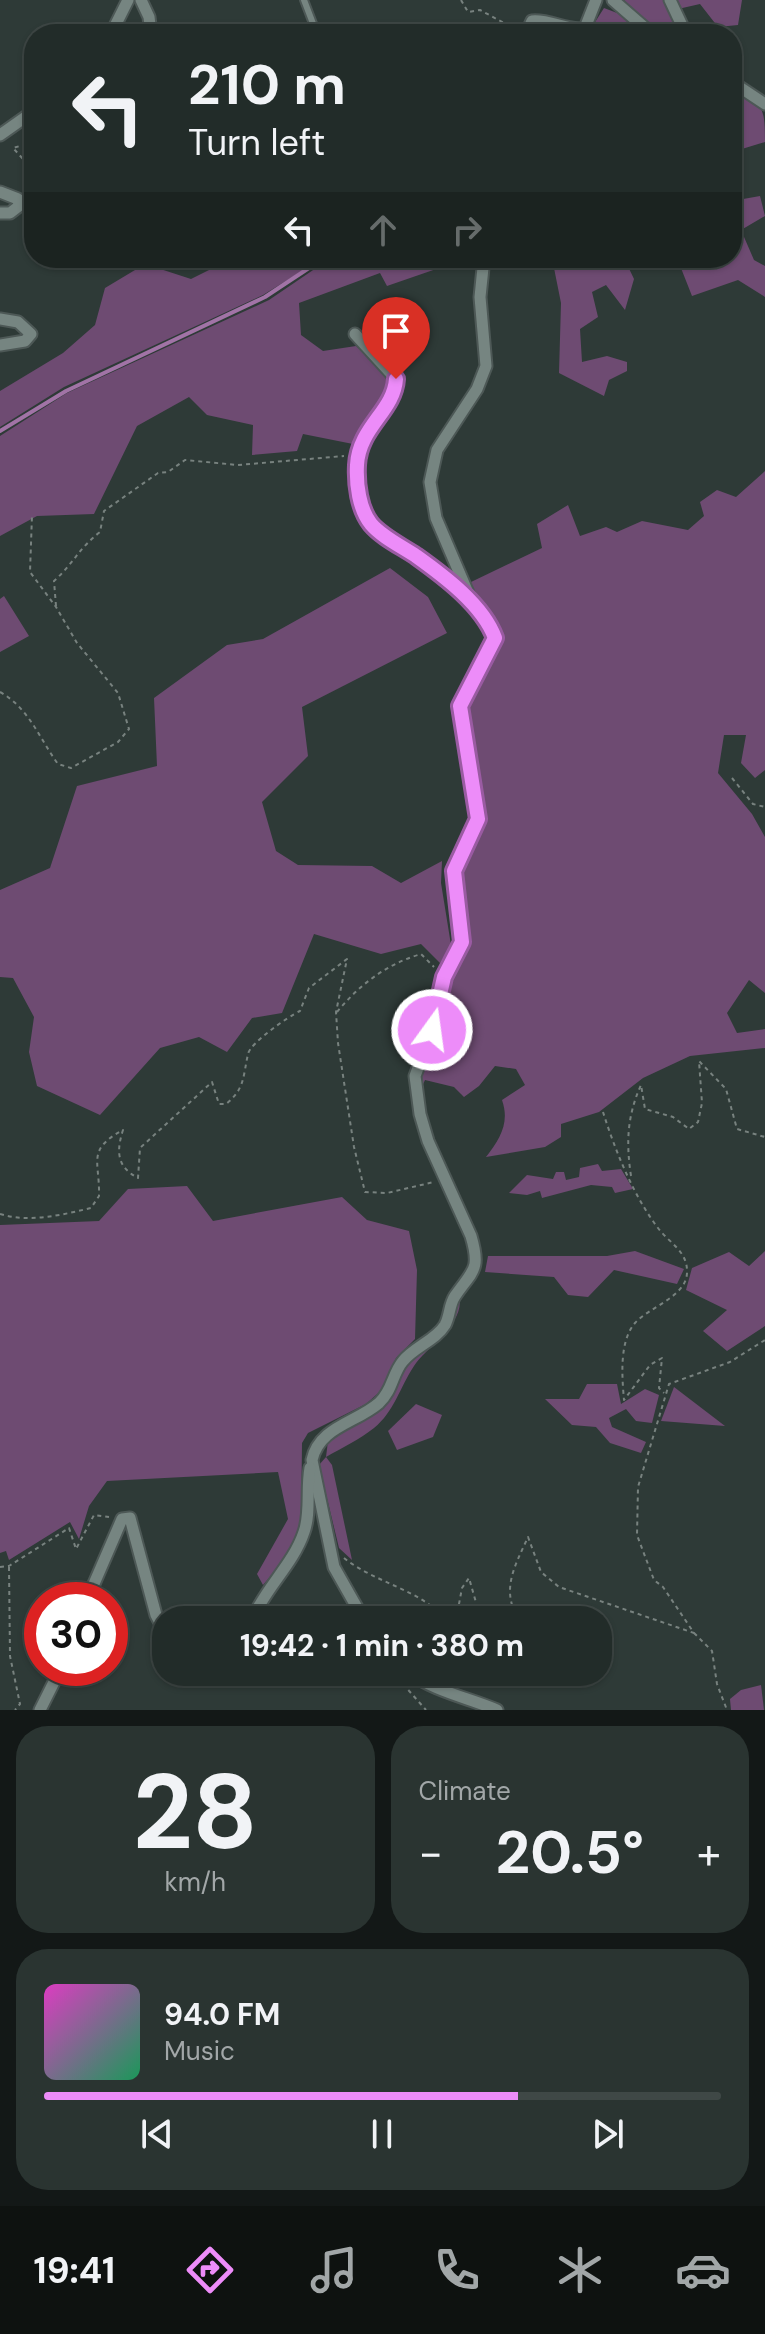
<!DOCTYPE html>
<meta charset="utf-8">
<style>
body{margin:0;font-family:"DM Sans",sans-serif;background:#2a3431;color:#f1f3f6;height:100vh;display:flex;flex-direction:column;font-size:30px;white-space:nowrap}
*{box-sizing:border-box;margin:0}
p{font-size:26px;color:#a2a7a8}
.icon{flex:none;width:44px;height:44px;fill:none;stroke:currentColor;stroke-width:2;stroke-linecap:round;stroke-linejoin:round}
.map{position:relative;height:1710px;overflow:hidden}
.drawer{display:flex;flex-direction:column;gap:16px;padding:16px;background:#131817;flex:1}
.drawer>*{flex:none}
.guide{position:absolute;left:24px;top:24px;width:718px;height:244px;border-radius:32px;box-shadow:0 2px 6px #0004,0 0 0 2px #3f4846;background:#222c29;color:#f1f3f6;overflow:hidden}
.speed{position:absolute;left:24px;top:1582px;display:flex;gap:16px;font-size:40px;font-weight:700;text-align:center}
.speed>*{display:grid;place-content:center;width:104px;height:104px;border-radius:50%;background:#222c29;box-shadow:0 2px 6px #0004,0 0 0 2px #3f4846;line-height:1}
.speed .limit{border:12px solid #d22;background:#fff;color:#111}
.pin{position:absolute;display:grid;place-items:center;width:68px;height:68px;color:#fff;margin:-82px -34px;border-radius:50% 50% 50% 0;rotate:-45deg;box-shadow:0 0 8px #0007}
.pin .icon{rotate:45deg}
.me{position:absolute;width:88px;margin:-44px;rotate:14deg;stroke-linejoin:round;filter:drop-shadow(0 0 6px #0008)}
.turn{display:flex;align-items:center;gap:28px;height:168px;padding:0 32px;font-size:36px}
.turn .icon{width:104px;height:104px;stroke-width:2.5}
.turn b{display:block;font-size:56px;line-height:68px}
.lanes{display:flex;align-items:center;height:76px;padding:0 32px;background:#0003;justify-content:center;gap:40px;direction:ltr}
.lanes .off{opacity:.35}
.big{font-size:60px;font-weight:700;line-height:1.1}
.drawer .widget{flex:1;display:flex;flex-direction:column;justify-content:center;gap:12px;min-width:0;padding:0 28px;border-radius:32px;background:#2a3431}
.drawer .dial{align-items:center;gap:0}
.dial b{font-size:104px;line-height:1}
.song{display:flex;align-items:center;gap:24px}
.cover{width:96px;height:96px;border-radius:12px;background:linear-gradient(135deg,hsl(310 70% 55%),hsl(150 70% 35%))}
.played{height:8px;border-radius:4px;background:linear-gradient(90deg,#ed8cf9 70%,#3f4846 70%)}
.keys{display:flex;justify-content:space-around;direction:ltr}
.heat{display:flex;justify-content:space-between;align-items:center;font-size:44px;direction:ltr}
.drawer .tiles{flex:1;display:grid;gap:16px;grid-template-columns:1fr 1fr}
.widget:last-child{grid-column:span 2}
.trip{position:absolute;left:152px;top:1606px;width:460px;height:80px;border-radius:32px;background:#222c29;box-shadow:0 2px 6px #0004,0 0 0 2px #3f4846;font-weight:700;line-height:80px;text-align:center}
.tab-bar{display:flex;height:128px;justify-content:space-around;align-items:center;background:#0e1210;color:#a2a7a8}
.tab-bar .icon{width:56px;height:56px}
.tab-bar .current{color:#ed8cf9}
.tab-bar b{font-size:36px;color:#f1f3f6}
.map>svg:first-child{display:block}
.green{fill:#6e4b72}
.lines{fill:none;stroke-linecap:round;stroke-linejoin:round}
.stream{stroke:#a173a6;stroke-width:4}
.service-casing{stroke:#4d5856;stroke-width:10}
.minor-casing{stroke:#4d5856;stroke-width:15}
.path{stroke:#78827f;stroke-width:2;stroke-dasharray:4 4;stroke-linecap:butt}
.service{stroke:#768581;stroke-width:6}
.minor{stroke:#768581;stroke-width:11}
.route-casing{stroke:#9a5ba2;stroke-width:20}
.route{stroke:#ed8cf9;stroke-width:14}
</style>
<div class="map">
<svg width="765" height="1710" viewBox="0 0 765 1710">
<rect width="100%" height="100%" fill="#2e3a37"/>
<g class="green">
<polygon points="624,0 665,0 682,34 659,34"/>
<polygon points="675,0 742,0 738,25 718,27 700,4 678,9"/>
<polygon points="604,8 625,16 644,33 582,34 590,30"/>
<path d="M732 86C763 105 765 105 765 142L732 152Z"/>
<polygon points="760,196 765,216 741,230 754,260 765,266 765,297 738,280 692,296 677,258 732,258 732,201"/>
<polygon points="233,258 323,258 263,295 64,387 0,427 0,391 63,353 95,325 105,288 145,264 191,279"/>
<path d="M344 258H468L387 286 380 273 299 303 301 335 323 351 356 346 384 370 391 382C387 399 363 424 353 444L303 434 297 451 252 455 253 425 207 415 189 397 137 426 94 514 37 516 0 536V436L67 393 269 300 319 266Z"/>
<polygon points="552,258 624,258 634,279 625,310 606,285 592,292 598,317 580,329 582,362 607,356 627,362 627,371 609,380 604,396 559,373 561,303"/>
<path d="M765 471V770L755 778 741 763 746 735H724L718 773 752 814 765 837V993L749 980 727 1013 737 1033 765 1029V1048L690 1056 643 1078 599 1112 561 1124V1137L545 1147 486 1157C500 1139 510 1123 502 1100L525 1085 516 1069 495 1066 479 1086 464 1097 454 1087 425 1080 419 1093 420 1072 448 977 458 960V871L481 818 473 752 463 706 500 635C490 613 479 609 471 582L542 548 537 524 568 505 580 536 606 527 617 532 642 521 688 530 704 516 700 502 717 490 736 497Z"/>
<polygon points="390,568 428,597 447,633 302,707 308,756 262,802 276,851 298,865 372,866 401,883 442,861 441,883 451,945 440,963 421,944 381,954 314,934 282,1013 252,1018 227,1052 199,1037 160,1048 100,1115 37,1086 29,1052 34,1017 13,978 0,977 0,890 50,868 77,786 157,766 154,698 227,645 263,639"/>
<polygon points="4,596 29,636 0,652 0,599"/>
<polygon points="598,1164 602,1171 621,1169 633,1189 615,1193 612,1187 591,1185 542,1198 540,1191 527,1195 509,1193 527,1175 553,1179 556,1172 564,1172 566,1180 579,1177 580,1168"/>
<polygon points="187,1186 213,1221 342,1197 367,1220 409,1231 417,1270 415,1339 396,1358 384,1388 366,1404 308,1433 302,1443 301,1528 285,1559 263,1585 257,1574 288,1519 278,1472 107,1481 89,1506 79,1539 70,1522 9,1560 6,1551 0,1553 0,1225 99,1221 128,1189"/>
<polygon points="635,1251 684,1269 677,1284 614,1270 588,1297 568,1295 554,1277 485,1272 488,1256 607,1256"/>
<polygon points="765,1251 765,1326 727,1351 703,1331 727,1310 686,1290 692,1268 729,1252 749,1266"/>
<path d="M459 1296C466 1323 426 1347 414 1366 400 1387 394 1412 374 1428 360 1439 342 1448 326 1457L332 1465 352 1560 339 1548 319 1465 326 1457 328 1441 358 1422 402 1369 447 1325Z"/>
<polygon points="587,1384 617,1384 621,1404 645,1389 659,1395 652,1423 636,1421 626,1409 609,1418 612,1427 646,1442 641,1453 610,1443 596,1427 572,1425 545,1399 579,1399"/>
<polygon points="674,1387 725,1426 661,1421"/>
<polygon points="416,1404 442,1415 433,1437 397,1450 388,1431"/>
<polygon points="761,1685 764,1710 731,1710 730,1699 741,1690"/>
</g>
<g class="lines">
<polyline class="stream" points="0,431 66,391 265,297 318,262 332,258"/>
<defs>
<polyline id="service" points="304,0 317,34"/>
<g id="minor">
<polyline points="141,0 149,17 151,34"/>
<polyline points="613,0 652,34"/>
<polyline points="670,0 686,34"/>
<polyline points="111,34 128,0"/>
<path d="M526 34 532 21C550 19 569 32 585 28L596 0"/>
<polyline points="732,82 765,104"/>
<polyline points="0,135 34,111"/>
<polyline points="0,192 18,199 19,206 10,213 0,213"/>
<polyline points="0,319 18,322 31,334 25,341 0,345"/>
<path d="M355 334 396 379C394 412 358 428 357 467 356 485 360 506 370 521 379 536 400 545 414 555 443 575 483 605 495 638L460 706 478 819 454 871 462 942 444 977 432 1030 415 1076 420 1114 428 1141 471 1236C481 1270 473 1270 455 1296 449 1305 450 1316 445 1325 436 1340 414 1347 403 1361 392 1374 393 1390 379 1403 356 1423 319 1427 312 1460L334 1567 364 1620"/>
<polyline points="471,600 436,518 430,482 437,450 477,389 486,366 480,297 484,258"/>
<polyline points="87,1600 122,1519 130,1518 156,1615 166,1634"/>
<path d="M252 1620C265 1588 293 1565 304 1532 311 1513 306 1489 310 1468"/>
<path d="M409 1672C433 1691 469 1698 497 1710"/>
<polyline points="40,1710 61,1668"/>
</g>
</defs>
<use href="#service" class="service-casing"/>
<use href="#minor" class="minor-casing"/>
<g class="path">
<polyline points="461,0 468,12 480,10 515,29"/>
<polyline points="34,142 13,148 34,171"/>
<path d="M56 606 54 581C74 563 78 549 100 532L104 511 158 473 168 472 185 460 238 465 344 456"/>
<path d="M0 692C29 708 39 738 58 764L71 768 118 742 129 729 118 693 77 643 56 607 30 572 32 515"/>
<polyline points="732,778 753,804 765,807"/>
<path d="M337 1012C360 984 387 964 421 954L434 967"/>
<path d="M603 1112C615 1150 633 1195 658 1228 669 1243 688 1251 687 1273 686 1297 649 1307 635 1323 619 1341 622 1377 624 1400L650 1365 662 1358 659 1388 664 1393"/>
<path d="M631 1176C626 1143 627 1116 641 1085L645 1109 673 1117 689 1129 698 1122 702 1103 699 1061 726 1089 737 1129 765 1137V1134"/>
<path d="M0 1214C30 1223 61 1215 91 1208L99 1196C100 1161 86 1150 123 1130 116 1152 117 1167 138 1178L140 1148 212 1082 219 1104H226C245 1089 243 1076 248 1054 250 1043 289 1016 300 1011L309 988 347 959 336 1012 338 1043 354 1147 365 1192 387 1193 434 1182"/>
<path d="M344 1558C375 1583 422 1590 446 1620"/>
<polyline points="0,1567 9,1566 69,1528 76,1549 94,1515 109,1517"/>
<polyline points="9,1567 10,1656 20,1704 15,1710"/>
<polyline points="456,1620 462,1588 469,1578 479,1613 486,1620"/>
<path d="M519 1620C500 1590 515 1566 528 1537L541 1572 559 1587 694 1633 663 1587 654 1580 637 1535 638 1487 669 1384 730 1362 765 1340"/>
<polyline points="694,1633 712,1651 717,1684 727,1710"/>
<polyline points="403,1684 426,1710"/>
</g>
<use href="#service" class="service"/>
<use href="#minor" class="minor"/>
</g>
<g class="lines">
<defs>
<path id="route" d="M396 379C394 411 359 427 357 465 356 484 359 509 371 524 382 537 401 546 416 556 444 576 483 605 495 638L460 706 478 819 454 871 462 942 444 977 432 1030"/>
</defs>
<use href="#route" class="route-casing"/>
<use href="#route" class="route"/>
</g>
</svg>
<div class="speed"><div class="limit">30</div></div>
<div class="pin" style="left:396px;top:379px;background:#d93025"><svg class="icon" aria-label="arrive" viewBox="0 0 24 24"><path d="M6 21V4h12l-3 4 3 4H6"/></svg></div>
<svg class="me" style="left:432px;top:1030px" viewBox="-20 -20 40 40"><circle r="17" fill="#ed8cf9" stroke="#fff" stroke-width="3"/><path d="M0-11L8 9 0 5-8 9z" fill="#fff"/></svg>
<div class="trip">19:42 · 1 min · 380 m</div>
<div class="guide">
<div class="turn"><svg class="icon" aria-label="left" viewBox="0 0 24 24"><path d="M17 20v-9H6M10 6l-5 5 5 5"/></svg><div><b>210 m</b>Turn left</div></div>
<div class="lanes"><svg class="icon" aria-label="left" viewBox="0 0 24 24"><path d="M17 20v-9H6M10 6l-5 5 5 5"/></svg><svg class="icon off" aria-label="ahead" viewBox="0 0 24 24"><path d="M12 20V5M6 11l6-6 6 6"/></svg><svg class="icon off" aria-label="right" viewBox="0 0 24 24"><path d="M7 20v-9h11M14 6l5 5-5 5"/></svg></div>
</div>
</div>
<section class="drawer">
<div class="tiles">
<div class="widget dial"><b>28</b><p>km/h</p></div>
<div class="widget"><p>Climate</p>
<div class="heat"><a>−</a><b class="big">20.5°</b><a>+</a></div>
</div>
<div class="widget">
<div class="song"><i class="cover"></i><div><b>94.0 FM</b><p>Music</p></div></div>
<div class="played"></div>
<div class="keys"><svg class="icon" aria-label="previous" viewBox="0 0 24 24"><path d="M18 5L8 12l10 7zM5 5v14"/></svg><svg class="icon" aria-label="pause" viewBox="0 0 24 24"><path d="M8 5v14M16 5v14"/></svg><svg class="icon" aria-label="next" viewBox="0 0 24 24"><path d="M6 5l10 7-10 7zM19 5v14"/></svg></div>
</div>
</div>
</section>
<nav class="tab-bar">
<b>19:41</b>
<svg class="icon current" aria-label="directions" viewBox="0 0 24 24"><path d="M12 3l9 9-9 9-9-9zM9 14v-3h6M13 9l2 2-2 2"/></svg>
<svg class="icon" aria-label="music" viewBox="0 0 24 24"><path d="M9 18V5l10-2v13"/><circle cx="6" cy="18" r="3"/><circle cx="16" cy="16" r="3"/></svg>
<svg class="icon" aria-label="phone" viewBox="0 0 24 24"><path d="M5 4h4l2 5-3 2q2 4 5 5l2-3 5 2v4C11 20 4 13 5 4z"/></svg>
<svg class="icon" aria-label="climate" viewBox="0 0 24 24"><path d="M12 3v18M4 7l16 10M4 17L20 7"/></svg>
<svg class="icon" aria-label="car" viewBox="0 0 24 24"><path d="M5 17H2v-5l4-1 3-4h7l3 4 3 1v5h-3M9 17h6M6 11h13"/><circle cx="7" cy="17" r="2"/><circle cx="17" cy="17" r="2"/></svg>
</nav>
